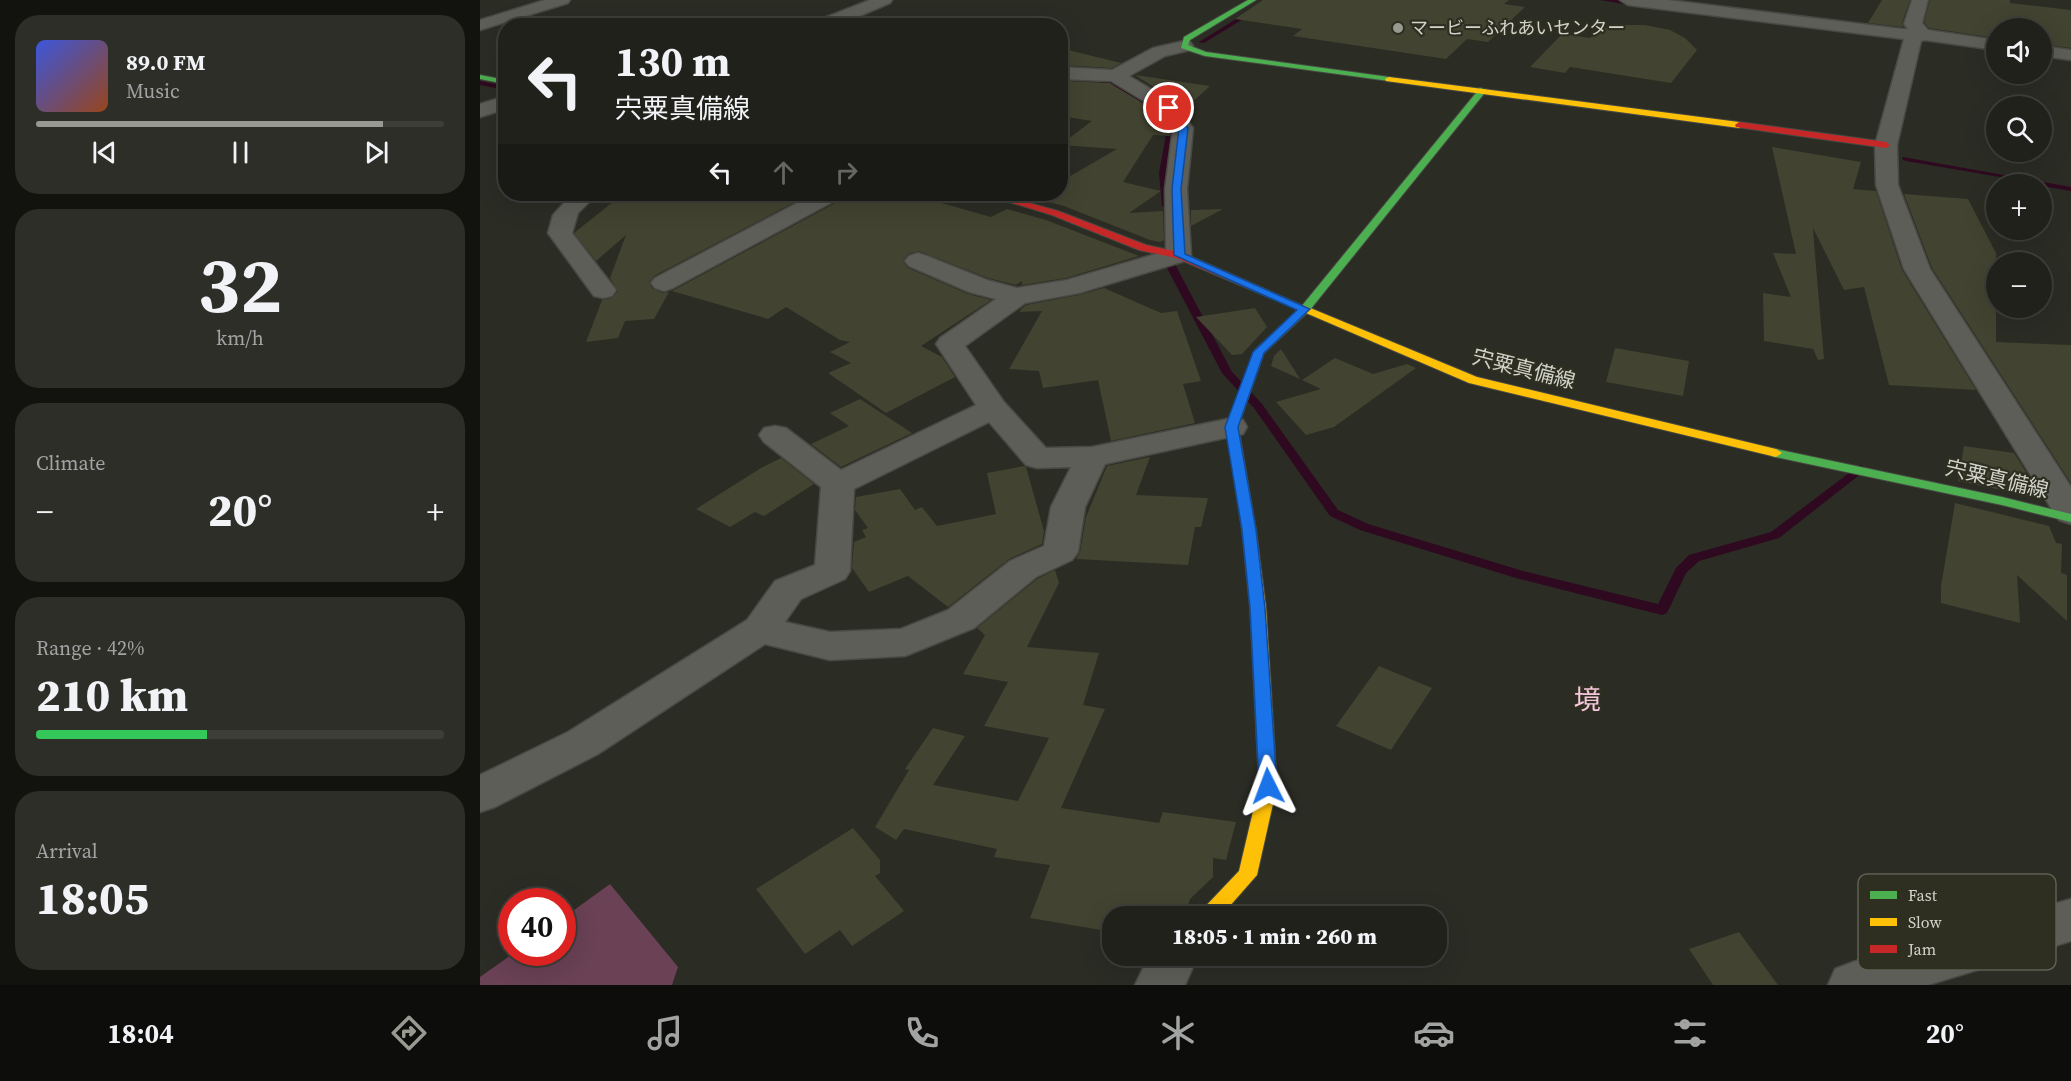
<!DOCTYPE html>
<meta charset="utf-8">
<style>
body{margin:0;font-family:"Source Serif 4","Noto Sans JP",serif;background:#2d2e28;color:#f1f3f6;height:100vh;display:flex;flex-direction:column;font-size:22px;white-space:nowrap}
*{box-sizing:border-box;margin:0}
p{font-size:20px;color:#a2a3a3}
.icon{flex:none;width:33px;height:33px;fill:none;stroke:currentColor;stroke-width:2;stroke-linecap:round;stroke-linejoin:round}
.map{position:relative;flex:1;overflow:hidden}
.drawer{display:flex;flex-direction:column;gap:15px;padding:15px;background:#12120f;width:480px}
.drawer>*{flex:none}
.hud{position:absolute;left:18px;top:18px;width:570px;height:183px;border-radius:24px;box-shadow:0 6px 24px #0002,0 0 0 2px #3d3e3a;background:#20211b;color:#f1f3f6;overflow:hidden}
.controls{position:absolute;left:1506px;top:18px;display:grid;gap:12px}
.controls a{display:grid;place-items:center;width:66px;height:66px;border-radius:50%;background:#20211b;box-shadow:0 6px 24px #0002,0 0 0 2px #3d3e3a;font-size:30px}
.speed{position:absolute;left:18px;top:888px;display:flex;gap:12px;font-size:30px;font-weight:700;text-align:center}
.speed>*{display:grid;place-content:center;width:78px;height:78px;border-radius:50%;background:#20211b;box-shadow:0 6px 24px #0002,0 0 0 2px #3d3e3a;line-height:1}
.speed .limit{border:9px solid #d22;background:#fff;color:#111}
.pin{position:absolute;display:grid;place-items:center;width:51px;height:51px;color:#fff;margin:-26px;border:3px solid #fff;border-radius:50%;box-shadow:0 2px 6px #0007}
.me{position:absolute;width:66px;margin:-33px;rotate:357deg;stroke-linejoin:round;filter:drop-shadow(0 0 4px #0008)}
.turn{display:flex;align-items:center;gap:21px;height:126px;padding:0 18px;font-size:27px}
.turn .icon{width:78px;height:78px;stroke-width:2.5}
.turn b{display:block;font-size:42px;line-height:51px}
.lanes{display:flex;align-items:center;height:57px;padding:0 18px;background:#0003;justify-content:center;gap:30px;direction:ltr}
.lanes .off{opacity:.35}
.big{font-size:45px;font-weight:800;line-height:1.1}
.drawer .tile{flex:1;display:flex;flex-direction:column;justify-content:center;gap:9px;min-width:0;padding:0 21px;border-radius:24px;background:#2d2e28}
.drawer .dial{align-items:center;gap:0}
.dial b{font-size:78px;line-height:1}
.song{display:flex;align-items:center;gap:18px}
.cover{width:72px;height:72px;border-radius:9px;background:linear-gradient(135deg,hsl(230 70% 55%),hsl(20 70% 35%))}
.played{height:6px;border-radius:3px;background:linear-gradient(90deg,#989990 85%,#3d3e3a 85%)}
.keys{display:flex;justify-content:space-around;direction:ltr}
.heat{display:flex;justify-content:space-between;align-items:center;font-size:33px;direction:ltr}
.charge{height:9px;border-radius:4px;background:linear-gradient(90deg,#34c759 42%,#3d3e3a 0)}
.trip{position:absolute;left:622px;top:906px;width:345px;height:60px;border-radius:24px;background:#20211b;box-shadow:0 6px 24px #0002,0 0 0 2px #3d3e3a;font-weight:800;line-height:60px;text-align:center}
.menu{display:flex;height:96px;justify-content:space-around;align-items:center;background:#0d0d0b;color:#a2a3a3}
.menu .icon{width:42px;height:42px}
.menu .on{color:#989990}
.menu b{font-size:27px;color:#f1f3f6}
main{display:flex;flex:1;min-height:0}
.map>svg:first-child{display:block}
.green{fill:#6a4155}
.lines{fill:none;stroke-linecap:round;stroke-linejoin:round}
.stream{fill:#2e091f;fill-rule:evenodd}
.building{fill:#424330}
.street-casing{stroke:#484943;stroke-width:3}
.fast-casing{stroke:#484943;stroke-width:2}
.slow-casing{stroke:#484943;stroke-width:2}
.jam-casing{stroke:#484943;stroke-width:2}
.street{fill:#5e5e59;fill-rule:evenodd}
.fast{fill:#4caf50;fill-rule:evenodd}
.slow{fill:#ffc107;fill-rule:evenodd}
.jam{fill:#c62828;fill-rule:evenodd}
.route{fill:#1a73e8;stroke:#114b97;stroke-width:1.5}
.poi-dot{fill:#989990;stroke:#2e2f21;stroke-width:2}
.labels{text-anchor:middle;stroke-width:4.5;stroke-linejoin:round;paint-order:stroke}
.far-poi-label{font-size:18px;fill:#d2d3ca;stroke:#2e2f21;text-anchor:start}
.street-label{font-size:21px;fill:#d2d3ca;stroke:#2e2f21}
.near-neighbourhood-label{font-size:27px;fill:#f6c7de;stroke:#2e2f21}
.key{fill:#2e2f21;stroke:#5f6054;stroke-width:1.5}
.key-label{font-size:16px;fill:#d2d3ca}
</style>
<main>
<section class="drawer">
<div class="tile">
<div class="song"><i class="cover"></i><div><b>89.0 FM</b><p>Music</p></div></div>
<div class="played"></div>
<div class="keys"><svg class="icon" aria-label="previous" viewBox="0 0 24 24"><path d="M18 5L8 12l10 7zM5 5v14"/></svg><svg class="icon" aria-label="pause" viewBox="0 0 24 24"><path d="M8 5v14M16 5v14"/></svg><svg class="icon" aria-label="next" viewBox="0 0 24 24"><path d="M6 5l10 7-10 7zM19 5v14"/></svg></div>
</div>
<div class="tile dial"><b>32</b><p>km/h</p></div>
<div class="tile"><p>Climate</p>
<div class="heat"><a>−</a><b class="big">20°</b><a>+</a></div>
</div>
<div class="tile"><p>Range · 42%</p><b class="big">210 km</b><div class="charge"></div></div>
<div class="tile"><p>Arrival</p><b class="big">18:05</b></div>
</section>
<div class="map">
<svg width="1591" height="985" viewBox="0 0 1591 985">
<rect width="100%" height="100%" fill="#2b2c24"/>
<polygon class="green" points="130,884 198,967 192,985 0,985 0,977 34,953 82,952 83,918"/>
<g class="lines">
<g class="stream">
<polygon points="787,0 794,0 724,43 719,42"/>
<polygon points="1120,0 1137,0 1164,5 1161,7"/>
<path d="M609 76C642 81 674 98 696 124L687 173 689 208 682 206 679 173 688 124C666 101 638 86 607 79L606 78Z"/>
<polygon points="0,81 26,86 26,90 0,85"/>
<polygon points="1423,157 1591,187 1591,191 1562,186 1562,184 1426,161 1422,159"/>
<polygon points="690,247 695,250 696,266 752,372 782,404 858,510 888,524 1043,571 1178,604 1196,568 1209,555 1291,532 1377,467 1381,465 1387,469 1299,538 1219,561 1206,573 1187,613 1182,615 1036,578 880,530 850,516 774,408 742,373 686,266 685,250"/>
</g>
</g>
<g class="building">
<polygon points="783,0 1029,0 1024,4 1045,7 1008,42 987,39 966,59 813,36 822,29 755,19"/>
<polygon points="1402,0 1430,0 1422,23 1423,27 1388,23"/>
<polygon points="1450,0 1530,0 1530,3 1591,10 1591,48 1562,44 1562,28 1516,28 1516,38 1449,28 1444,22"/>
<polygon points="1139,25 1165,25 1190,30 1205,38 1217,50 1191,83 1090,67 1085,73 1050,67 1082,34 1110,38 1122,29"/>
<polygon points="580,48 641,63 632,68 580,65"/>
<polygon points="655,75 730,86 708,106 704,112 697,102"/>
<polygon points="580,81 630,83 680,114 691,129 690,136 673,135 643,182 681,191 649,213 683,211 684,240 680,242 670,240 584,206 554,198 562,194 580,194 580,182 637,149 580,145 612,121 580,116"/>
<polygon points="1292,147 1381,162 1373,189 1396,191 1422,270 1496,390 1409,385 1384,287 1364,290 1333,228 1335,255 1332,255 1335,255 1344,359 1338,360 1333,349 1284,341 1283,293 1311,297 1293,253 1316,254"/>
<polygon points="143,194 330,194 174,276 169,283 173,289 183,293 189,292 174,319 145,321 138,338 106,342 122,300 132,298 138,291 130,278 146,235 116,261 94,233"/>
<polygon points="363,194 430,194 511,217 527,209 566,220 659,256 586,278 542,285 542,281 536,285 508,278 439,251 428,254 423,261 428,268 488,294 511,300 441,346 462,357 475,377 406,413 348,373 371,363 350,352 370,342 360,340 306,307 288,319 192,291 359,201"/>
<polygon points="1424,194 1488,199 1516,253 1516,342 1591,345 1591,483 1452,268"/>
<polygon points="743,209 711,226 711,210"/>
<polygon points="624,288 681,313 697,311 721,381 703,384 715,423 631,441 618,380 563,388 559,371 529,369 562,311 540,312 541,309 546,305 599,295"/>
<polygon points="775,308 787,327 762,354 752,355 716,317"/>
<polygon points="1135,348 1209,361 1203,396 1126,382"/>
<polygon points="801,349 820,379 791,366 794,356"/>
<polygon points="855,358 893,374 927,364 936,368 854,427 826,435 796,402 841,389 822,380"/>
<polygon points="380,399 432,433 361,467 331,444 369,426 350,413"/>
<polygon points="1484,446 1534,453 1555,486 1559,498 1478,481"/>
<polygon points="670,457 656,495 728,498 721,527 715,527 708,565 596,559 600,552 606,517 627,466"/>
<polygon points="301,458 334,484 284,516 275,512 250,527 216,509 281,468"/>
<polygon points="544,466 546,467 564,531 562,544 529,559 468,607 428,576 389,592 372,568 374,542 386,537 382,530 388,528 375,510 376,497 420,489 435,510 442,507 457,526 516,514 507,473"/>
<polygon points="1475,503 1569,526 1576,543 1582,544 1581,573 1587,575 1587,621 1537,575 1540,623 1461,603 1461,586"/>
<polygon points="575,570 579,583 547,647 619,653 603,705 625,709 581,808 679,823 683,812 756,822 746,860 733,858 733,877 710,899 706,911 633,912 633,932 550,918 570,865 514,857 517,849 424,829 416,840 395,827 429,770 425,769 453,728 485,736 453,785 538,801 569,738 504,726 528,682 483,674 505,635 497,628 557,579"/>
<polygon points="899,666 952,688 911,750 856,726"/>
<polygon points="373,828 400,860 400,873 395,876 424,911 372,946 360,930 325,954 276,889"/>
<polygon points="1259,932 1298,985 1233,985 1209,949"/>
</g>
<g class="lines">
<defs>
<g id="street">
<polygon points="65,0 90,0 88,3 0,30 0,20"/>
<polygon points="390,0 412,0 410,3 356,26 332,26 334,22"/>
<polygon points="1140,0 1188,0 1422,29 1428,29 1424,24 1432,0 1448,0 1442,23 1448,30 1516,40 1516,50 1445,40 1441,41 1417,145 1418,185 1450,269 1591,487 1591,524 1579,520 1574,513 1424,269 1396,185 1395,145 1424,39 1148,5"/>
<path d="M704 41 710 42 713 46 710 50 685 56 649 76 696 104 713 128 707 189 711 255 708 260 599 293 545 303 485 346 524 402 566 448 612 447 752 418 763 420 767 427 763 434 625 464 605 507 598 552 592 560 556 577 494 628 425 656 350 660 285 644 118 754 15 807 0 812V775L88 732 267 620 295 581 335 565 341 487 284 442 279 435 284 428 295 426 306 428 361 470 496 405 456 344 460 338 516 299 489 292 429 266 425 261 429 256 438 253 447 256 507 280 537 288 587 280 686 251 685 189 693 128 682 112 631 81 580 79V67L632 70 673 48ZM509 422 546 465 557 468 591 467 571 507 564 546 530 561 468 610 421 629 350 632 305 622 321 599 365 579 370 571 374 489Z"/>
<polygon points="1562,46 1591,50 1591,60 1562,56"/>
<polygon points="26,96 26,109 0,117 0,104"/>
<polygon points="92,194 117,194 98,213 92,233 136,290 132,296 123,298 114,296 68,233 73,215"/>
<polygon points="334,194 361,194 358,199 193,288 184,291 175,288 171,283 175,278"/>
<polygon points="1591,899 1591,941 1448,985 1348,985 1355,969 1373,962"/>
<polygon points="669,956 718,956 705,985 655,985"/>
</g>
<g id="fast">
<polygon points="768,0 776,0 710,40 708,45 726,52 909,77 913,79 909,81 725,56 701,48 704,37"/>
<polygon points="0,75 26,80 26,84 0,79"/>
<polygon points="1000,88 1007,90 829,311 784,353 758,427 759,431 757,434 749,434 746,427 775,350 821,307"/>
<polygon points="1296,449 1522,497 1591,514 1591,522 1522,505 1291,456 1290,453"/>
</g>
<g id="slow">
<polygon points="909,77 1259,122 1263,125 1259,128 906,81 905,79"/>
<polygon points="823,305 997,377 1296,449 1302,453 1296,457 989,383 819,310 819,306"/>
<polygon points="753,427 759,431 776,530 786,608 797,786 777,875 741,916 720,916 722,910 759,871 779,786 770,608 762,530 747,431"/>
</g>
<g id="jam">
<polygon points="1259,122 1406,142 1410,145 1406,148 1256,127 1255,125"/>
<polygon points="503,194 517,194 578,211 666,245 703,253 828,308 827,310 819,310 696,258 659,250 572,215"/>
</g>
</defs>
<use href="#street" class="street-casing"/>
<use href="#fast" class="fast-casing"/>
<use href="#slow" class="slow-casing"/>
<use href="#jam" class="jam-casing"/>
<use href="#street" class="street"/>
<use href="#fast" class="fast"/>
<use href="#slow" class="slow"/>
<use href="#jam" class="jam"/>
</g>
<polygon class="route" points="686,106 692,106 708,128 701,189 705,254 830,309 784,353 758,427 776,530 785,608 797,786 794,791 788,794 781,791 779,786 770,608 762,530 745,427 773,352 817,310 694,255 692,189 699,128 685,108"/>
<circle class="poi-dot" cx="918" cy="28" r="6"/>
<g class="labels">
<g class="far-poi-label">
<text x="930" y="34">マービーふれあいセンター</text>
</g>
<g class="street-label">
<text transform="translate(1044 369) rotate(14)" y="7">宍粟真備線</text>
<text transform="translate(1517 479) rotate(13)" y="7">宍粟真備線</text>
</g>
<g class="near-neighbourhood-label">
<text x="1107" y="709">境</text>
</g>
</g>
<rect x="1378" y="874" width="198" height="96" rx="9" class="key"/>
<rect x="1390" y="891" width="27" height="8" fill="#4caf50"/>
<rect x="1390" y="918" width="27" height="8" fill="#ffc107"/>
<rect x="1390" y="945" width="27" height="8" fill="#c62828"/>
<g class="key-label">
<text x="1428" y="901">Fast</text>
<text x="1428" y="928">Slow</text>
<text x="1428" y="955">Jam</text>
</g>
</svg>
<div class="controls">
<a><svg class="icon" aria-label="sound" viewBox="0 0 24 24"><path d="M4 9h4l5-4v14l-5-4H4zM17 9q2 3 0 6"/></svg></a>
<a><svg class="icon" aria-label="search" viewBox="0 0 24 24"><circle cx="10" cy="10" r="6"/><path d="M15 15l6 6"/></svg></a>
<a>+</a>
<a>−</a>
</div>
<div class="speed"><div class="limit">40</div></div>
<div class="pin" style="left:689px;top:108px;background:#d93025"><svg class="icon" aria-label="arrive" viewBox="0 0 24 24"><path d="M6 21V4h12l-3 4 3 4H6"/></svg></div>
<svg class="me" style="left:788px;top:786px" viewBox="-20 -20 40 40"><path d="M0-17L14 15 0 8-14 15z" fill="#1a73e8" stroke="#fff" stroke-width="4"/></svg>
<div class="trip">18:05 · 1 min · 260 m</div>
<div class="hud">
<div class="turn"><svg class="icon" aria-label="left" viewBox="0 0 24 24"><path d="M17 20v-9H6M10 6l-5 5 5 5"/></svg><div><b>130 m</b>宍粟真備線</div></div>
<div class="lanes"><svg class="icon" aria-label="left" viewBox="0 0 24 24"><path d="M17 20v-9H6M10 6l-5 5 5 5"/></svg><svg class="icon off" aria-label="ahead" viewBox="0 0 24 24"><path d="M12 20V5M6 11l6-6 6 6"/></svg><svg class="icon off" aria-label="right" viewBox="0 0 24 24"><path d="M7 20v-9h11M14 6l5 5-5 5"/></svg></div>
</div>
</div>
</main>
<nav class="menu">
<b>18:04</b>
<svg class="icon on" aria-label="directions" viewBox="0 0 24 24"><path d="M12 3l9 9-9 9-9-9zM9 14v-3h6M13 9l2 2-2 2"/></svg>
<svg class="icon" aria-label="music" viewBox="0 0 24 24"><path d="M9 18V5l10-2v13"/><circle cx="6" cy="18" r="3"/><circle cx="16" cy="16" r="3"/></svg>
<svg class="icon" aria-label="phone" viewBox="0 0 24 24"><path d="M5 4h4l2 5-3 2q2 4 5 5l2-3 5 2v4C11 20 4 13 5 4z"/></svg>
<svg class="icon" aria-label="climate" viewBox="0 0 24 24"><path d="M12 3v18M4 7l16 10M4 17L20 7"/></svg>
<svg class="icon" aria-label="car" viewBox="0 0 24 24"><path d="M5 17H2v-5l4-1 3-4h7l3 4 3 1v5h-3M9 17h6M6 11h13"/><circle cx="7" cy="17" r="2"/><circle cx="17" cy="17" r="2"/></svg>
<svg class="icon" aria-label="filters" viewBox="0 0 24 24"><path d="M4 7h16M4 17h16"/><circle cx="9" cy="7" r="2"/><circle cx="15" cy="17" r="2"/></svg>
<b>20°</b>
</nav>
